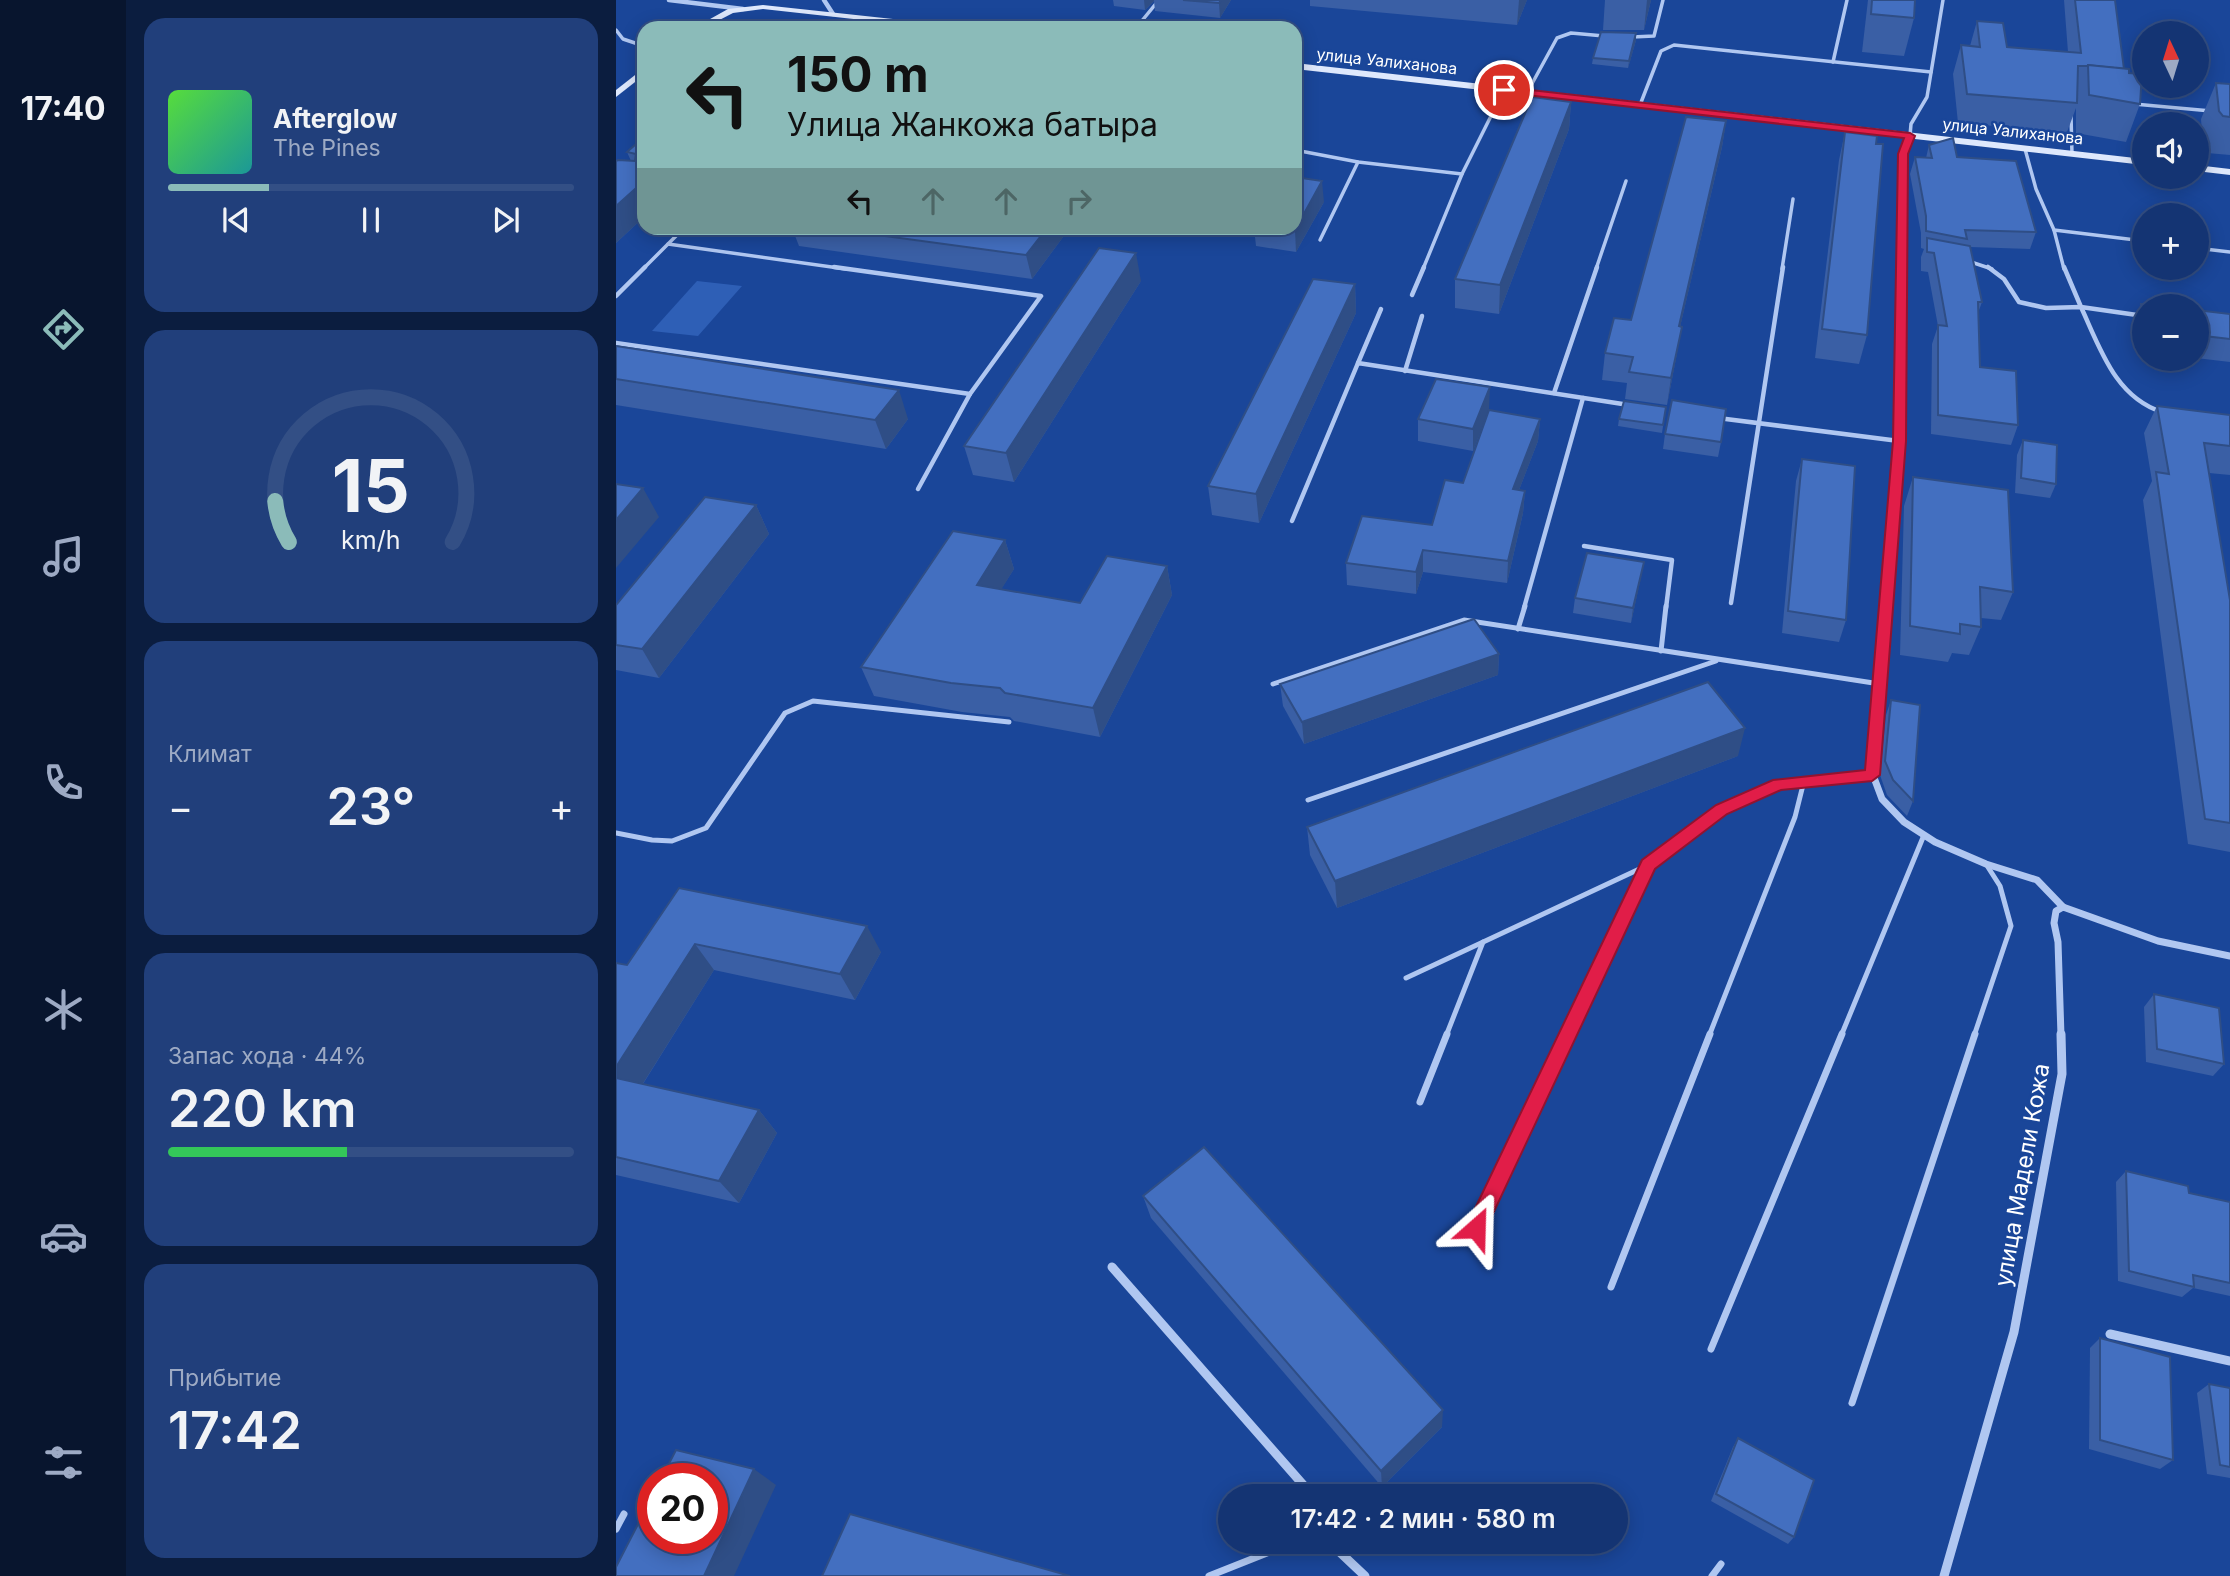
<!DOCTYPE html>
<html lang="ru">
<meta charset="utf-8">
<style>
body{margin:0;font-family:Inter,sans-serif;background:#213f7b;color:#f1f3f6;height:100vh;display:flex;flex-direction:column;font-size:26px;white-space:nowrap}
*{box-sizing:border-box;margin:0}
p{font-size:23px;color:#9daac4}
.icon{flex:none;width:38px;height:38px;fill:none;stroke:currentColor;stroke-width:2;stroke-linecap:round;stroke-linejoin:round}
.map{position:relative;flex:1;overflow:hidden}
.sheet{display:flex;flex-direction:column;gap:18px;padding:18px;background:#0b1d3f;width:490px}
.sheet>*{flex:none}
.hud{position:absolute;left:21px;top:21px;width:665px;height:214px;border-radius:21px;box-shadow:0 4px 18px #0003,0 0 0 2px #334f85;background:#8bbbb9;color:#111;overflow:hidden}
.needle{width:46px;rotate:356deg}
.fabs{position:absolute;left:1516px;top:21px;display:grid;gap:14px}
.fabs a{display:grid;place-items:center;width:77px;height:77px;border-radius:50%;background:#143473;box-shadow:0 4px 18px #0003,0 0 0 2px #334f85;font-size:35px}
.speed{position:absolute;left:21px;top:1463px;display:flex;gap:14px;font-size:35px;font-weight:700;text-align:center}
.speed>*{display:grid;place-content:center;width:91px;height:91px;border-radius:50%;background:#143473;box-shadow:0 4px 18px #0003,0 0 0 2px #334f85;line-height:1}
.speed .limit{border:10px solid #d22;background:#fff;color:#111}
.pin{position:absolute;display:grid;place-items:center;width:60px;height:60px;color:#fff;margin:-30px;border:4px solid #fff;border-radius:50%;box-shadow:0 2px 7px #0007}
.me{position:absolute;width:77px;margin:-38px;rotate:25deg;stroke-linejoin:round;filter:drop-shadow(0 0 5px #0008)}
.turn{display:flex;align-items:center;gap:24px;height:147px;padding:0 35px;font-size:32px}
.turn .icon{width:91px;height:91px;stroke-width:2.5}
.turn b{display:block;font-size:49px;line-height:60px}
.lanes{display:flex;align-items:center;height:66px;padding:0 35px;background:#0003;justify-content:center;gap:35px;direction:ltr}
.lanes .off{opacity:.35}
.big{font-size:52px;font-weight:600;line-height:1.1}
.sheet .widget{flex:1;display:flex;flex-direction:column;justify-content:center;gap:10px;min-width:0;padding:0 24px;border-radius:21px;background:#213f7b}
.sheet .dial{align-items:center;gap:0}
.dial svg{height:182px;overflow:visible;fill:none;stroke:#334f85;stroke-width:7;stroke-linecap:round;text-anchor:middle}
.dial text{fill:#f1f3f6;stroke:none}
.song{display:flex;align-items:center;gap:21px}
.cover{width:84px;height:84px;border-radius:10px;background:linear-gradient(135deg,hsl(110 70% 55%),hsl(180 70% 35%))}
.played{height:7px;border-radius:4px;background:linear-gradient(90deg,#8bbbb9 25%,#334f85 25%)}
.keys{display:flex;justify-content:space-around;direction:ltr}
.heat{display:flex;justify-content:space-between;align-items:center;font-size:38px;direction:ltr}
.charge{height:10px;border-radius:5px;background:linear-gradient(90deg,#34c759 44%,#334f85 0)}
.trip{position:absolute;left:602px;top:1484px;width:410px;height:70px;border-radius:35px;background:#143473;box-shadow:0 4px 18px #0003,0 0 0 2px #334f85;font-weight:600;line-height:70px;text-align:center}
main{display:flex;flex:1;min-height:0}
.tabs{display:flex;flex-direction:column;width:126px;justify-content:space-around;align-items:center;background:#08152e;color:#9daac4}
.tabs .icon{width:49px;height:49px}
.tabs .on{color:#8bbbb9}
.tabs b{font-size:32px;color:#f1f3f6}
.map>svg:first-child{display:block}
.green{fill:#2e5fb6}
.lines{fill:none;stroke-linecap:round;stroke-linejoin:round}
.lane-far3{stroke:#b0c7f1;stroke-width:3.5}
.lane-far2{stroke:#b0c7f1;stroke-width:4.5}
.lane-far1{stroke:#b0c7f1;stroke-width:5}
.lane{stroke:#b0c7f1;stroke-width:7}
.street-far3{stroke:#b0c7f1;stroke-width:4.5}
.street-far2{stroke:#b0c7f1;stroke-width:5}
.street-far1{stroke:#b0c7f1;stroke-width:7}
.street{stroke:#b0c7f1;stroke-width:9}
.secondary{fill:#dee8fc;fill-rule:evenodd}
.wall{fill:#3a5fa5}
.shaded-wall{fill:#2f4e86}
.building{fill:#436fc0;stroke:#2f4e86;stroke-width:2}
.route{fill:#e11d48;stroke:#92132f;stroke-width:2}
.labels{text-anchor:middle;stroke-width:5;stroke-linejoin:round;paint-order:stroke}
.far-street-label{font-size:16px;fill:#fff;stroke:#1a4699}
.near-street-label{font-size:23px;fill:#fff;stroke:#1a4699}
</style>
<main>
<nav class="tabs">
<b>17:40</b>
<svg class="icon on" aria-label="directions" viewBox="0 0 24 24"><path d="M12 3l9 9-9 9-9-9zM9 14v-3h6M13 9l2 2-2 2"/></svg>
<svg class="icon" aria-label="music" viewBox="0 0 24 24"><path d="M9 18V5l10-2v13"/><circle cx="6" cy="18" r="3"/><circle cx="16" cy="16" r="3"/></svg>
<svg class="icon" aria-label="phone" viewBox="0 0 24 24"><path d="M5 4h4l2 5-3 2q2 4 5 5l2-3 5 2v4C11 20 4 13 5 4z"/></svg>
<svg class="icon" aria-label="climate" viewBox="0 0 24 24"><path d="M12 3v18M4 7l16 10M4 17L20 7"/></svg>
<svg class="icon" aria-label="car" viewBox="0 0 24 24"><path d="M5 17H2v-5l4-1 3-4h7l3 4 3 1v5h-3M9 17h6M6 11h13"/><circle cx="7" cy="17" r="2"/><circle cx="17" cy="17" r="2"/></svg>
<svg class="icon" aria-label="filters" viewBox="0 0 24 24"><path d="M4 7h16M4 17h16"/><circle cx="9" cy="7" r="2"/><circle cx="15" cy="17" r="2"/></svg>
</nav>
<section class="sheet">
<div class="widget">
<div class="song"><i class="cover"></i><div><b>Afterglow</b><p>The Pines</p></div></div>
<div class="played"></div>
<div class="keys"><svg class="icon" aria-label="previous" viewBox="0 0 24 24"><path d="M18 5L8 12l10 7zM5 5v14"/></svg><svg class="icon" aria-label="pause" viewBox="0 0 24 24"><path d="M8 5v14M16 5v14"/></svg><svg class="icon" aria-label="next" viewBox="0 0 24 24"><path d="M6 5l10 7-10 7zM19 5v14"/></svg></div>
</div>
<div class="widget dial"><svg viewBox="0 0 100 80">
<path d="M14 69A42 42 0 1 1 86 69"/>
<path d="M14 69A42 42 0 0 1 8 51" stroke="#8bbbb9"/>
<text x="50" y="56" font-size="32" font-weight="700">15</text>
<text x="50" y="72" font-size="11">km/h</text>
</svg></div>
<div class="widget"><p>Климат</p>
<div class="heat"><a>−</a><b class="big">23°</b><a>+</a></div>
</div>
<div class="widget"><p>Запас хода · 44%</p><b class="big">220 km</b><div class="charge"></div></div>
<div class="widget"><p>Прибытие</p><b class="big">17:42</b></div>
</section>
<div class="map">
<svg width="1614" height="1576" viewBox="0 0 1614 1576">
<rect width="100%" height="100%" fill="#1a4699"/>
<polygon class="green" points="81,281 126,286 82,336 36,331"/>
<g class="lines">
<g class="lane-far3">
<polyline points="520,28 543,0"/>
<polyline points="0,30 7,39 28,46"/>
<polyline points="1016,37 1038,36 1047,0"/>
<polyline points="1217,62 1231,0"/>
<polyline points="912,91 941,38 955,33 988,36"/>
<polyline points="1518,104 1595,111"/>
<polyline points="1024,105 1045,51 1058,45 1315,72"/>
<polyline points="1455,115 1456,154"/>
<polyline points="1294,136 1295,124 1311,97 1327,0"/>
<polyline points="1409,149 1420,189 1438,230 1528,241"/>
<polyline points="679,150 742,162 846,174 888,90"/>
<polyline points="1438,230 1448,269"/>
<polyline points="704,240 742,162"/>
<polyline points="52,244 230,269"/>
<polyline points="1580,248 1614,252"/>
<polyline points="1352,261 1376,269"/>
<polyline points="27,269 68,228"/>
<polyline points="807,269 846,174"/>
<polyline points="980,269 1010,181"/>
<polyline points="1166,269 1177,199"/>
</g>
<g class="lane-far2">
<path d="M1372 267 1388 279 1403 302 1430 308 1465 307C1484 348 1499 397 1546 412"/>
<polyline points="1448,267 1465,307 1528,316"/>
<polyline points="796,295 808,267"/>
<polyline points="0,296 29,267"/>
<polyline points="0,343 354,394 425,296 218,267"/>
<polyline points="742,363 765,309"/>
<polyline points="789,371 806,316"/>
<polyline points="938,393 981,267"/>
<polyline points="1102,418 1283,441"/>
<polyline points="302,489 354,394"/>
<polyline points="676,521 742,363 1013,405"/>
<polyline points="968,546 1056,560 1050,608"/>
<polyline points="1115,603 1167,267"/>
<polyline points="908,608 967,398"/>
</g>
<g class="lane-far1">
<polyline points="902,629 909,606"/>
<polyline points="1045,651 1050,606"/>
<polyline points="657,684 848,620 1264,684"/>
<polyline points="692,800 1100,661"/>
<polyline points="0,833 36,840 56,841 90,828 169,713 197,701 393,722"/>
<polyline points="790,978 1032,865 1106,810 1163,784 1257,775"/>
<polyline points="830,1036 867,942"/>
<polyline points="951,1036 1032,865"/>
<polyline points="1093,1036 1179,817 1188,781"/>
<polyline points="1225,1036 1308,835"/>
<polyline points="1358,1036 1395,926 1384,886 1370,864"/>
</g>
<g class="lane">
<polyline points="804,1102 831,1034"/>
<polyline points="860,1228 952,1034"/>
<polyline points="995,1287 1094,1034"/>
<polyline points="1095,1349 1226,1034"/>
<polyline points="1236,1403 1359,1034"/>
<polyline points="0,1529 8,1514"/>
<polyline points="593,1576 679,1542"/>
<polyline points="1096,1576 1105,1564"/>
</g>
<g class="street-far3">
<polyline points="53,0 127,9"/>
<polyline points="208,0 217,14"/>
<polyline points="1285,269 1287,154 1294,136"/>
</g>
<polyline class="street-far2" points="1270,608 1283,441 1285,267"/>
<g class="street-far1">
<polyline points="1270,606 1257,775 1266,799 1288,822 1319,842 1370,864 1421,880 1447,907"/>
<polyline points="1445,1036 1442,942 1438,923 1440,911 1447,907 1542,941 1614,956"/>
</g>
<g class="street">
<polyline points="496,1267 697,1496"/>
<polyline points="1494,1334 1614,1361"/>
<polyline points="713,1542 749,1576"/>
<polyline points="1328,1576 1398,1332 1446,1074 1445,1034"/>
</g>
<g class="secondary">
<polygon points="147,5 342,26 346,28 319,28 147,9 117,13 88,28 78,28 112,9"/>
<polygon points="679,63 1528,159 1528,165 679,69"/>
<polygon points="28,68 28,75 0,97 0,90"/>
<polygon points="1580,165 1614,169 1614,175 1580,171"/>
</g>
</g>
<g class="wall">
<polygon points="497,0 615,0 604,18 539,11 538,1 529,10 498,6"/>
<polygon points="694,0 911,0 901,25 694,6"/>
<polygon points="989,0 1035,0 1028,30 987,30"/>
<polygon points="1252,0 1299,0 1298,18 1288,56 1246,52"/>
<polygon points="1448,0 1499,0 1508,69 1513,73 1524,104 1510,142 1460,133 1460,108 1451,132 1342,123 1337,74 1345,45 1354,46 1361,21 1391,47 1452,52"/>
<polygon points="1020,40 1012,68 976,64 977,58"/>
<polygon points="1600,83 1614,84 1614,155 1591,153 1587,147 1585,119"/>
<polygon points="955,102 953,129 883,314 839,308 839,279"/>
<polygon points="1110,121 1106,147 1064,327 1061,353 1051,405 1009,399 1011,383 986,380 989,353 1015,320"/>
<polygon points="1229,132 1251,335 1243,364 1199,358 1223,160"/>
<polygon points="28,137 28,217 0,243 0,161 15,161 11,152"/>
<polygon points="1313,145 1341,157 1420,232 1414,249 1354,247 1366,302 1362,313 1364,367 1402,425 1395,445 1315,434 1316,344 1322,326 1312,272 1305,271 1305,257 1308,249 1305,248 1305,233 1294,174 1299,157 1310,158"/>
<polygon points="708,202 680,252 640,246 638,228 679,228"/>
<polygon points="176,228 391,228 398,229 399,228 467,228 464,231 453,229 416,279 183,246"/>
<polygon points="525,281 398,482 357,475 348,446"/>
<polygon points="739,284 740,313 643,523 596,515 592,486"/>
<polygon points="1525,304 1528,306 1528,352 1519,351 1516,325"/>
<polygon points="1580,310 1614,314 1614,362 1580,358"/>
<polygon points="0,346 292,419 270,449 0,405"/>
<polygon points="1541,406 1614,415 1614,475 1593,473 1614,600 1614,852 1572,844 1527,500 1536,481 1528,433"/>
<polygon points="1050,407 1046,433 1002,426 1003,419"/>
<polygon points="873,409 857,451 802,441 802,419"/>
<polygon points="924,419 922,441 903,490 909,491 907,513 891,583 807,572 800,594 731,585 730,563 816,525 847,483"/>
<polygon points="1049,434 1105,442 1102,457 1047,449"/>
<polygon points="1407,440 1440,484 1434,498 1399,493 1401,455"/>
<polygon points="1186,459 1230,620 1223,642 1166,633 1180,481"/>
<polygon points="1297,477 1397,592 1385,620 1365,618 1365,627 1353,655 1336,653 1332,662 1284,655 1288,506"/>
<polygon points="140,505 153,534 43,678 0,670 0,605"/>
<polygon points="389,540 398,569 385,589 464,603 551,566 556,595 484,737 398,721 394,717 346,712 258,696 245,667"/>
<polygon points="1028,562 1015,623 957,613 959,598"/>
<polygon points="883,654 882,675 688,744 667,706 664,684"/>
<polygon points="1275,700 1297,801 1291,816 1271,795 1264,775 1270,715"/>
<polygon points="1122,756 721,908 694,855 691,827"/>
<polygon points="63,888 265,952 239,1000 98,970 27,1084 143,1110 161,1133 123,1203 0,1175 0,963 11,965"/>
<polygon points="1538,994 1608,1064 1597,1076 1530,1062 1528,1007"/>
<polygon points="1510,1171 1573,1193 1614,1202 1614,1296 1577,1288 1566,1297 1502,1281 1500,1182"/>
<polygon points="527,1196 826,1427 766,1487 535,1218"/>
<polygon points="1484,1338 1557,1460 1544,1469 1473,1449 1474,1348"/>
<polygon points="1593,1384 1614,1388 1614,1478 1591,1474 1581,1393"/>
<polygon points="1122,1438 1178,1537 1172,1544 1095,1501 1117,1447"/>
</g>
<g class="shaded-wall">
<polygon points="528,0 538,0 538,1 529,10"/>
<polygon points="605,0 615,0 604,18 603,3"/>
<polygon points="903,0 911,0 901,25"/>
<polygon points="1031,0 1035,0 1028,30"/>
<polygon points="1020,33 1020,40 1012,68 1013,61"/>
<polygon points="955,102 953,129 883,314 884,285"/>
<polygon points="1110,121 1106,147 1058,353 1063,326"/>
<polygon points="28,181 28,217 0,243 0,206"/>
<polygon points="706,181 708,202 680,252 679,230"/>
<polygon points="431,228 452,228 453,229 416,279 410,255"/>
<polygon points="520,253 525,281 398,482 390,453"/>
<polygon points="739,284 740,313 643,523 640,494"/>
<polygon points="1066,327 1051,405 1055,378"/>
<polygon points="874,387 873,409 857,451 857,429"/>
<polygon points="283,390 292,419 270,449 259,420"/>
<polygon points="924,419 922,441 895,511 897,489"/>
<polygon points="27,488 43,517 0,568 0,520"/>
<polygon points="909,491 907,513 891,583 892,561"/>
<polygon points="140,505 153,534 43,678 26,649"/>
<polygon points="389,540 398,569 370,614 361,585"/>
<polygon points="807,550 807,572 800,594 800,572"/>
<polygon points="1028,562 1025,577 1015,623 1017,608"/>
<polygon points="551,566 556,595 484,737 477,708"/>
<polygon points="883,654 882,675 688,744 686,722"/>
<polygon points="1129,728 1122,756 721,908 719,881"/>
<polygon points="251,926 265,952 239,1000 224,974"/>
<polygon points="79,944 98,970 16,1101 0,1084 0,1067"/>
<polygon points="143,1110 161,1133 123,1203 103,1181"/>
<polygon points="827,1410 826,1427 766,1487 765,1471"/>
<polygon points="138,1469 160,1485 118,1576 88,1576"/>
</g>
<g class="building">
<polygon points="567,0 605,0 603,3"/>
<polygon points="1256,0 1299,0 1298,18 1255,14"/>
<polygon points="1459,0 1499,0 1508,69 1472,65 1472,66 1462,66 1461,103 1351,94 1345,45 1364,47 1361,21 1387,23 1391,47 1465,53"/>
<polygon points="985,32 1020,33 1013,61 977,58"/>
<polygon points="1472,65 1513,69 1513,73 1526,74 1524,104 1473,95"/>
<polygon points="1600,83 1614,84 1614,117 1607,116 1603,111"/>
<polygon points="916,97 955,102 884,285 839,279"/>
<polygon points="1070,117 1110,121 1063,326 1066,327 1055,378 1013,372 1017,357 989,353 998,318 1015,320"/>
<polygon points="1229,132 1261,136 1260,144 1267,144 1251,335 1206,329"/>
<polygon points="28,137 28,181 0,206 0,161 2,160 19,161 20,154 11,152"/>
<polygon points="1337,138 1341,157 1400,161 1420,232 1349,230 1351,239 1310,231 1310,216 1299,157 1316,158 1313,145"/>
<polygon points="679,177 706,181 679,230 659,228 679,228"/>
<polygon points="210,228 391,228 398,229 399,228 431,228 410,255"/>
<polygon points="1311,238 1354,246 1366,302 1362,302 1364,367 1400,371 1402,425 1322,415 1322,325 1331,326 1318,253 1311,252"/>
<polygon points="483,248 520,253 390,453 348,446"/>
<polygon points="697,279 739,284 640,494 592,486"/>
<polygon points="1525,304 1548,306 1528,306 1528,320"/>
<polygon points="1580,310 1614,314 1614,339 1580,335"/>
<polygon points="0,346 283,390 259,420 0,379"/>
<polygon points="820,379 874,387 857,429 802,419"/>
<polygon points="1056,400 1110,409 1105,442 1049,434"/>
<polygon points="1008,401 1050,407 1047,425 1003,419"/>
<polygon points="1541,406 1614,415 1614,446 1588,443 1614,600 1614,823 1589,819 1540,472 1553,474"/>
<polygon points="873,410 924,419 897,489 909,491 892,561 807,550 800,572 730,563 746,516 816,525 829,480 847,483"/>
<polygon points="1407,440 1441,445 1440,484 1405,478"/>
<polygon points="1186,459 1239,466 1230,620 1172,611"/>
<polygon points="1297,477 1392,490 1397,592 1364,587 1365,627 1344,624 1344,634 1294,626"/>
<polygon points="0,484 27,488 0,520"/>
<polygon points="89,497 140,505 26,649 0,645 0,605"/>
<polygon points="337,531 389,540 361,585 464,603 491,556 551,566 477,708 389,693 384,688 335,683 245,667"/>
<polygon points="971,553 1028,562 1017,608 959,598"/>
<polygon points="858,619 883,654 686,722 664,684"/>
<polygon points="1092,682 1129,728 719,881 691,827"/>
<polygon points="1275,700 1304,705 1297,801 1277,780 1269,761"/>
<polygon points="63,888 251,926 224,974 79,944 0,1067 0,963 11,965"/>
<polygon points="1538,994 1603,1008 1608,1064 1541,1049"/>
<polygon points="0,1078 143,1110 103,1181 0,1157"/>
<polygon points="588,1147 827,1410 765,1471 527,1196"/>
<polygon points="1510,1171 1572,1186 1573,1193 1614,1202 1614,1283 1577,1275 1578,1287 1513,1271"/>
<polygon points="1484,1338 1554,1357 1557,1460 1484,1440"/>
<polygon points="1593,1384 1614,1388 1614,1467 1604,1465"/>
<polygon points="1122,1438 1198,1480 1178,1537 1100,1494"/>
<polygon points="60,1450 138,1469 88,1576 0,1576 0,1567 37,1495 37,1538 96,1538 96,1479 45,1479"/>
<polygon points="234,1514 454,1576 206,1576"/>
</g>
<polygon class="route" points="888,87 1294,133 1299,136 1292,154 1290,441 1264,775 1256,781 1165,790 1111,814 1039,869 867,1235 860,1238 853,1235 850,1228 853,1221 1026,860 1100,805 1157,780 1249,770 1277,441 1282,154 1288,138 884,92 884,88"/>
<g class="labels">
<g class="far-street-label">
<text transform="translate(771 61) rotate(6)" y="6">улица Уалиханова</text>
<text transform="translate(1397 131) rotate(6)" y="6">улица Уалиханова</text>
</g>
<g class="near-street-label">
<text transform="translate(1406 1175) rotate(-80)" y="8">улица Мадели Кожа</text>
</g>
</g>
</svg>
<div class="fabs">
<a><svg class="needle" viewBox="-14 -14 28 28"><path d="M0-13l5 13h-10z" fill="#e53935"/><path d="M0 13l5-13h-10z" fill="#9daac4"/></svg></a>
<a><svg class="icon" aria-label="sound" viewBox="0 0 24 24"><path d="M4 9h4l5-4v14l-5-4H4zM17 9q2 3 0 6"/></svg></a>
<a>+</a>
<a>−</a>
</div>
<div class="speed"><div class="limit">20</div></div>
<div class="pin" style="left:888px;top:90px;background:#d93025"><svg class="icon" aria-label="arrive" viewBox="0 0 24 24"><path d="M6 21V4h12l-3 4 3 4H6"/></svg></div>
<svg class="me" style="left:860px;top:1228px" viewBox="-20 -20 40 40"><path d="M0-17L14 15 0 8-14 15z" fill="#e11d48" stroke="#fff" stroke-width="4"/></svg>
<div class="trip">17:42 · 2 мин · 580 m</div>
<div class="hud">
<div class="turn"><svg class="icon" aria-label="left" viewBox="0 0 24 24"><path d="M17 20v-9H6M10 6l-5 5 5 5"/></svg><div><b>150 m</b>Улица Жанкожа батыра</div></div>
<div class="lanes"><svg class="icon" aria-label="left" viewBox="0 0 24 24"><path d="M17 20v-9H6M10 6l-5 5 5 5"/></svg><svg class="icon off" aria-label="ahead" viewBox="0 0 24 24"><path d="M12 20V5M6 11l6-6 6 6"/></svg><svg class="icon off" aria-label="ahead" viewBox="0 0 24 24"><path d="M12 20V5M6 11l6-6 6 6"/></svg><svg class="icon off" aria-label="right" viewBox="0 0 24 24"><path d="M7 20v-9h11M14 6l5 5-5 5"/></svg></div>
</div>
</div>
</main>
